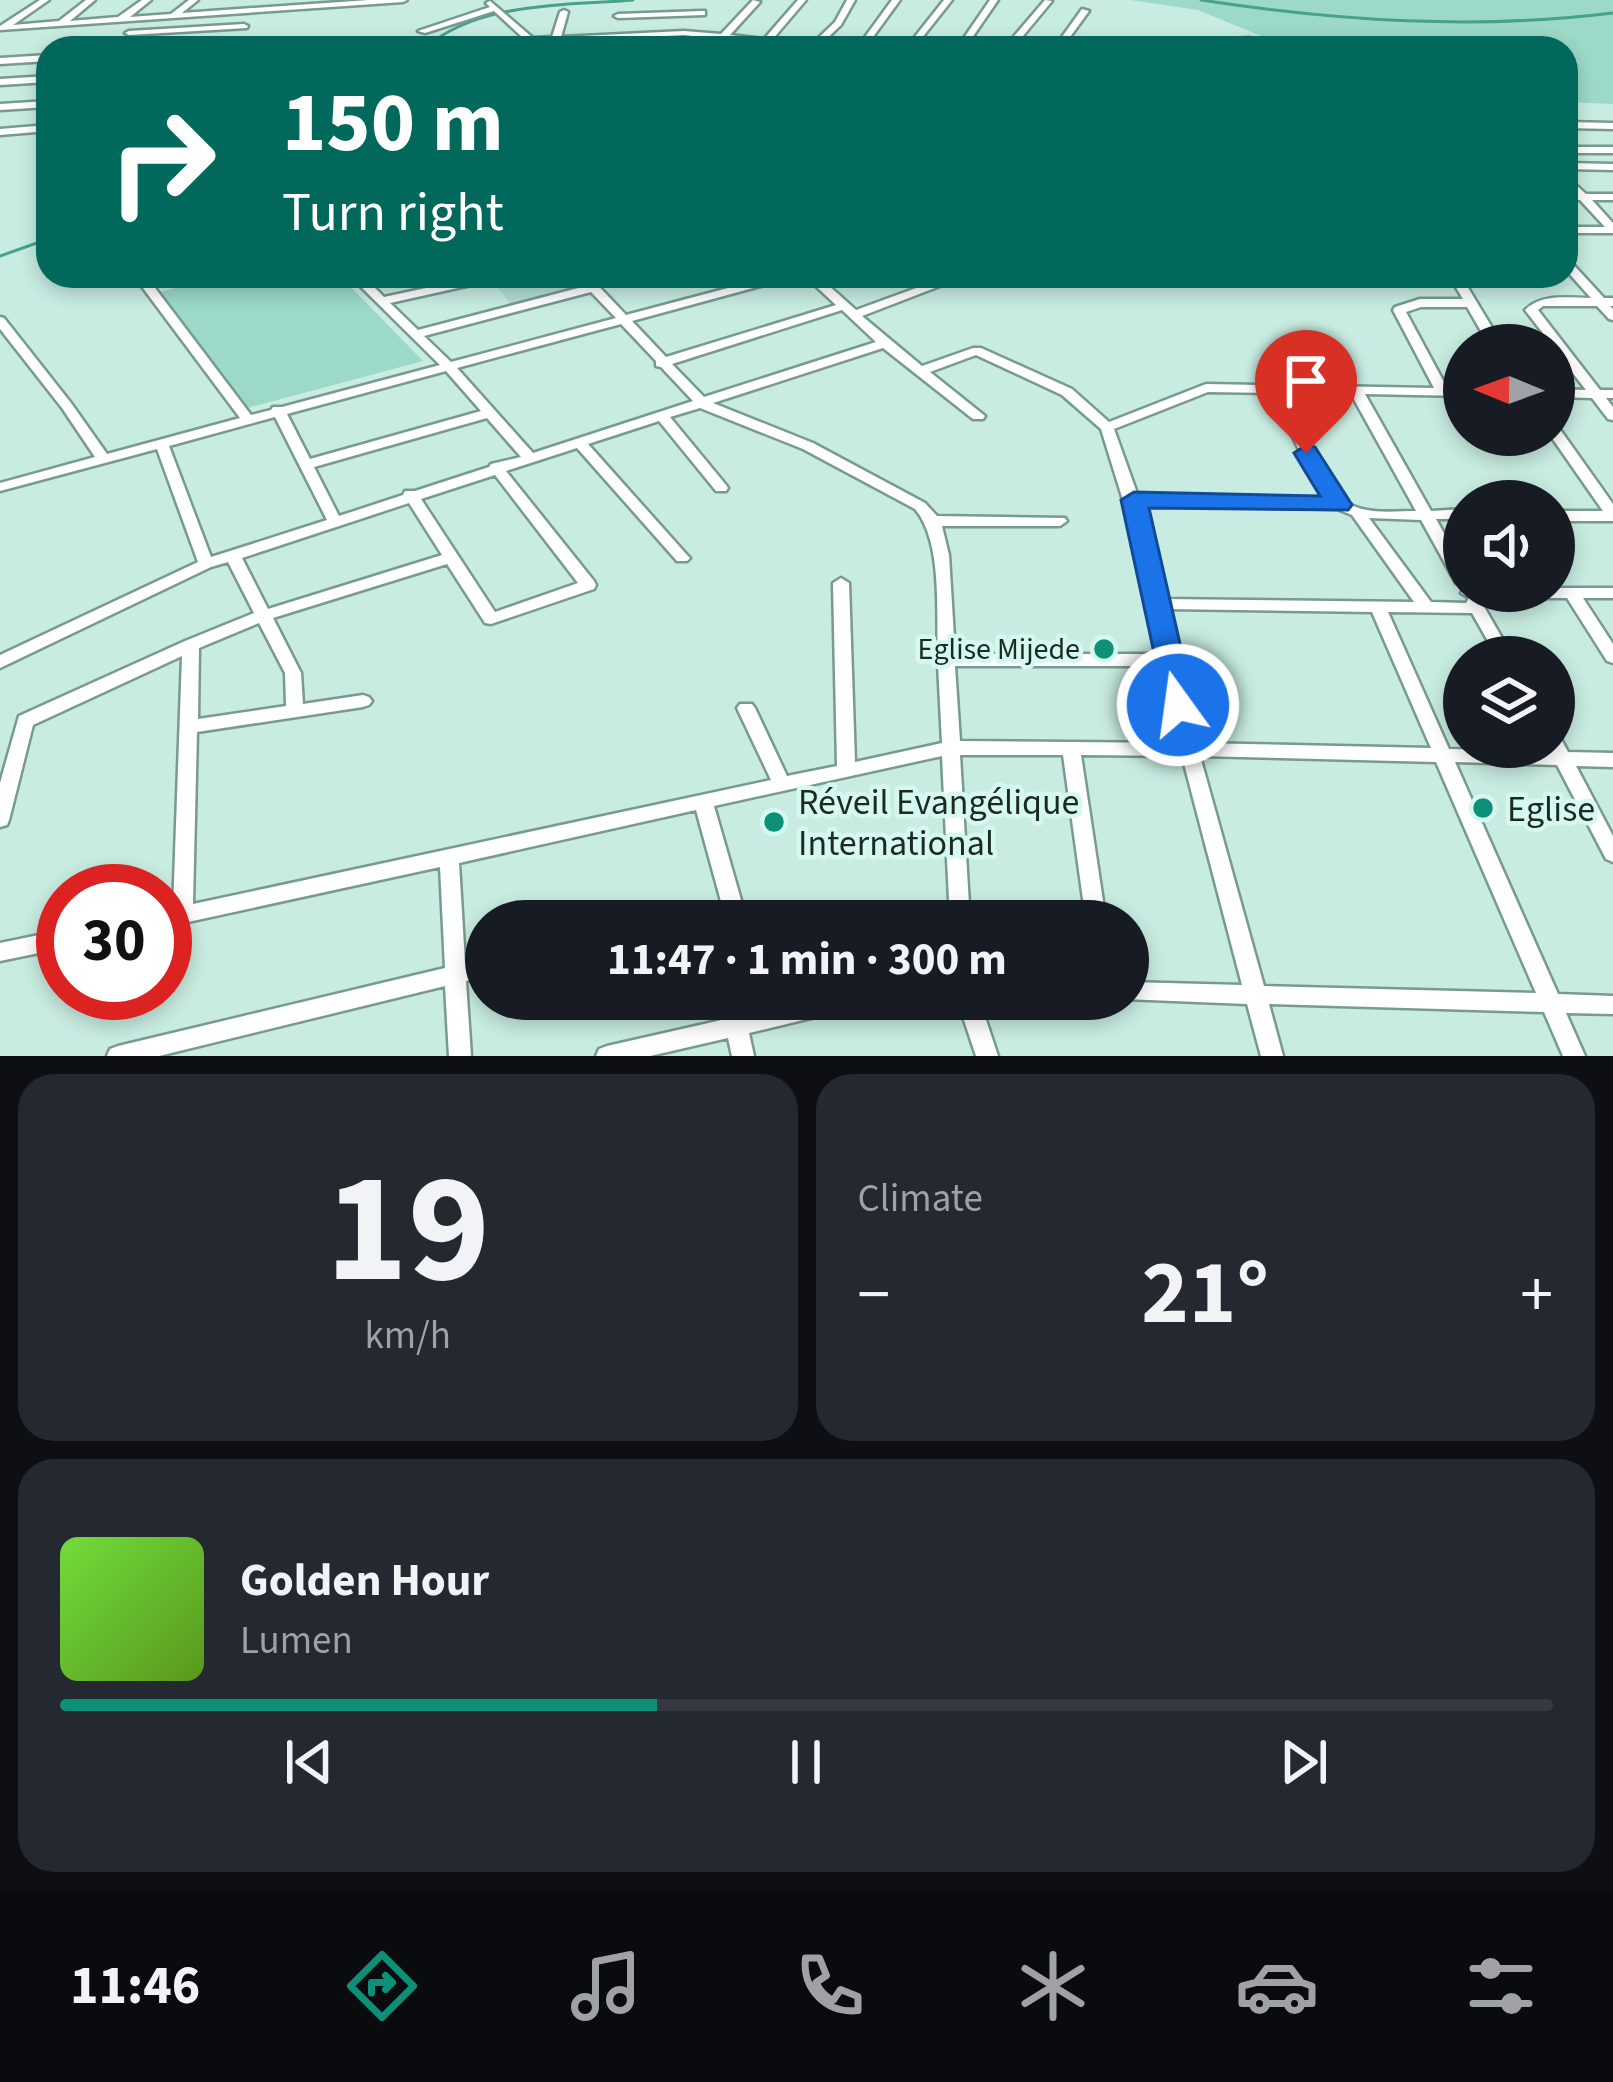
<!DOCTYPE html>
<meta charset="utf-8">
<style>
body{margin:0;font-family:"Source Sans 3",sans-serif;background:#242831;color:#f1f3f6;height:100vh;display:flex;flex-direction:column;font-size:45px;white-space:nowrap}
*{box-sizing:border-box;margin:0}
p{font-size:39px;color:#9ea1a6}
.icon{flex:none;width:66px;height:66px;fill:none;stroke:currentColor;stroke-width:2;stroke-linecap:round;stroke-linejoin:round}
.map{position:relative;height:1056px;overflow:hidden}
.drawer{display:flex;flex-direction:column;gap:18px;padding:18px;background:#0d0f14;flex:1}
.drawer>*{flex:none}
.guide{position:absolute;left:36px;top:36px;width:1542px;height:252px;border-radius:36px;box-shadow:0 6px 18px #0003;background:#00695c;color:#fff;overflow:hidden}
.needle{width:78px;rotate:271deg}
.buttons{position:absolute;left:1443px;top:324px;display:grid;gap:24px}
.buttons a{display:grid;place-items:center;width:132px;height:132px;border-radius:50%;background:#171b24;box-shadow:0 6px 18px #0003;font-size:60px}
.speed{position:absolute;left:36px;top:864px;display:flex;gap:24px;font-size:60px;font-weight:700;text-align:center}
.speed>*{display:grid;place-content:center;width:156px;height:156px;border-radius:50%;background:#171b24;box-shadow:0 6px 18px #0003;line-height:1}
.speed .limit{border:18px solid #d22;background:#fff;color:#111}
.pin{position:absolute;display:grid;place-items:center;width:102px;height:102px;color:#fff;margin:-123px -51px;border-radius:50% 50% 50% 0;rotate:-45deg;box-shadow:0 0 12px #0007}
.pin .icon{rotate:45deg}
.me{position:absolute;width:132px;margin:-66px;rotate:346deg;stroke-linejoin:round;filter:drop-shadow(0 0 9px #0008)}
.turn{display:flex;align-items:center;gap:42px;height:252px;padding:0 48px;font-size:54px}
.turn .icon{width:156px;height:156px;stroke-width:2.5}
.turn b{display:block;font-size:84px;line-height:102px}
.big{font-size:90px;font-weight:700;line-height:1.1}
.drawer .card{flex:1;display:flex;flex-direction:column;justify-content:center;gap:18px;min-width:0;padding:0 42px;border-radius:36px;background:#242831}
.drawer .dial{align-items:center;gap:0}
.dial b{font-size:156px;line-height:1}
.song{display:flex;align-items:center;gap:36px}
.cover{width:144px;height:144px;border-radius:18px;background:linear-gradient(135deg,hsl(100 70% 55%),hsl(90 70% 35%))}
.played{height:12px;border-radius:6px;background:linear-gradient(90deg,#0d9077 40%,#363941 40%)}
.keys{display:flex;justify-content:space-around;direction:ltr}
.heat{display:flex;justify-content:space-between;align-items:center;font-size:66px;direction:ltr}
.drawer .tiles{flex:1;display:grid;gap:18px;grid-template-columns:1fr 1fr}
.card:last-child{grid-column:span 2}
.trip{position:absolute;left:465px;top:900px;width:684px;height:120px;border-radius:60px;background:#171b24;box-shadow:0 6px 18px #0003;font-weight:700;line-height:120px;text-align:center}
.menu{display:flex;height:192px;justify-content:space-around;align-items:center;background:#090b0e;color:#9ea1a6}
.menu .icon{width:84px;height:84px}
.menu .selected{color:#0d9077}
.menu b{font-size:54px;color:#f1f3f6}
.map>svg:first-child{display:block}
.built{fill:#b5dfd3}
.green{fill:#9cd9c8}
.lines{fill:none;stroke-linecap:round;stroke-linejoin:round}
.stream{stroke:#47a18b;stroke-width:3}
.minor-casing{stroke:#789a90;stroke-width:5}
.minor{fill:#fff;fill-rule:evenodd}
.route{fill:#1a73e8;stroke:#114b97;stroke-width:3}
.poi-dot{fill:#0d9077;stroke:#d5f9ee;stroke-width:4.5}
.labels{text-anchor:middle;stroke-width:9;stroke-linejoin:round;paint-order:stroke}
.poi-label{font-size:30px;fill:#1c2925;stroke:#d5f9ee;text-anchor:end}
.near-poi-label{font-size:36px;fill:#1c2925;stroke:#d5f9ee;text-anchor:start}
</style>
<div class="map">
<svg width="1613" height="1056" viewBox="0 0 1613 1056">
<rect width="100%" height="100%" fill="#c8ece1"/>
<polygon class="built" points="527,276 564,276 578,290 513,307 495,284"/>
<g class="green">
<polygon points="1131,0 1613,0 1613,104 1566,102 1566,48 1290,48 1198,10"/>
<polygon points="220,276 340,276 423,361 247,408 160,292"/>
</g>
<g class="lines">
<g class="stream">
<path d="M1201 0C1339 21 1474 30 1613 13"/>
<path d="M425 48C479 1 566 6 633 0"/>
<polyline points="0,256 48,239"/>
</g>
<defs>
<g id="minor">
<polygon points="40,0 49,0 13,25 59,21 86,0 95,0 70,21 118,17 142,0 151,0 130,17 171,14 189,0 198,0 182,13 369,0 407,0 403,2 0,30 0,26"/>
<polygon points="753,0 760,2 730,35 764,39 798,0 806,0 772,40 812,44 835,22 847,0 855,0 841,25 820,45 833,48 768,44 765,48 757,48 760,43 725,40 718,48 709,48 717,39 684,35 539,43 542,48 534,48 494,11 425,33 418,31 490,7 486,3 490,1 533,38 552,37 560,12 564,10 568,12 561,37 684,31 721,34"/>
<polygon points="892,0 900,0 865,48 857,48"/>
<polygon points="944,0 952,0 914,48 906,48"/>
<polygon points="990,0 998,0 965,48 957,48"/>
<polygon points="1045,0 1052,1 1013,48 1004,48"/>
<polygon points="1082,9 1089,11 1062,48 1054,48"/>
<polygon points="702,11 705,11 705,15 618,18 614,16 618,14"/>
<polygon points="244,24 248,26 247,28 129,35 125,33 129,31"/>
<polygon points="1250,38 1253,39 1253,43 1150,48 1089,48 1093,45"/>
<polygon points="245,39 248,40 248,44 163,48 167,45"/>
<polygon points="48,55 48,61 0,64 0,58"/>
<polygon points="48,76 48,82 0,85 0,79"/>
<polygon points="48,101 48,107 0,110 0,104"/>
<polygon points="1566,122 1613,123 1613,129 1566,128"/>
<polygon points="48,125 48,131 0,135 0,129"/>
<rect x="1566" y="147" width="47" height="6"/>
<polygon points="1566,163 1613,164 1613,170 1566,169"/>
<polygon points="1566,176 1586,194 1613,194 1613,200 1592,200 1613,223 1613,233 1566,233 1566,227 1605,227 1580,200 1566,200 1566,194 1574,194 1566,185"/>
<path d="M1566 260 1570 261 1604 298H1613V306H1610L1613 309V320L1609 319 1597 306H1543L1538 310 1600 390H1613V398H1606L1613 407V420L1608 419 1592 398 1554 397V389L1586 390 1554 349V345H1489L1467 307H1421L1406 312 1447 388H1464V396L1365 394 1431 511 1464 509V519H1436L1464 569V588L1456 583 1421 520 1369 518 1431 602 1466 603 1469 598 1461 593 1464 589 1554 591V588H1613V598H1583L1613 644V663L1607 661 1567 598H1479L1513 657H1497L1472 613 1388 612 1449 749 1550 751 1548 747H1554V735L1560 737 1568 752 1613 753V767L1576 766 1613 836V862L1606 859 1557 765 1455 762 1558 994 1613 996V1014L1566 1013 1585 1056H1563L1544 1012 1269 1004 1283 1056H1261L1247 1004 1124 999H1128V982L1242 985 1182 756 1081 755 1106 921H1086L1063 755H960L970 921H950L942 756 714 806 747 921H677L680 915 722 905 696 810 459 863 465 963 486 958V976L466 981 471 1056H449L445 986 159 1056H107L110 1049 118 1046 445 968 440 867 165 927V911L173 909 182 656 33 725 9 820 7 825 0 827V783L19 716 185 641 254 613 228 562 211 567 0 668V655L198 562 157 449 0 491V483L95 457 62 408 0 329V317L4 318 71 403 107 454 240 418 134 276H146L251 415 271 410 273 407H282L440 365 350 276H363L384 297 482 276H504L498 279 390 303 418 330 586 286 577 276H589L626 315 773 276H792L790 278 632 321 666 357 836 305 805 276H818L856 310 949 276H966L862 316 922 366 973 348H981L1072 389 1109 422 1206 384 1434 388 1393 310 1395 307 1420 299H1463L1449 276H1461L1499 339 1549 341 1525 310C1542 293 1568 298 1591 298L1566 270ZM591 292 616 318 451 362 424 336ZM842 310 876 342 704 397 672 364ZM621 324 656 361V366L661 367 693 401 533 453 457 368ZM883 348 973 419H983L985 416 930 372 976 355 1062 395 1101 429 1136 542 1148 600 1156 654H955L949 555 942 526H1060L1067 521 1065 518 937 516 925 503 813 443 713 403ZM446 371 481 411 310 459 287 414ZM1208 392 1272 393 1300 452 1329 500 1138 496 1114 429ZM1286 393 1351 394 1416 511C1396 511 1366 515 1348 503 1326 489 1297 419 1286 393ZM700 408 803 449 915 509C943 542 936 613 938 656L935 660 938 664 942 743 855 762 849 583 841 578 833 583 837 766 787 776 755 708 752 704H740L737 708 771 780 193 904 197 732 363 707 369 705 372 701 369 697 363 695 303 704 301 673 273 618 447 564 485 623 491 624 594 589 596 585 594 581 506 471 577 448 677 561H687L690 558 687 555 588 444 659 421 716 491H726L728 488 726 485 670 417ZM275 417 327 520 211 557 169 446ZM487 418 521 457 491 464 489 467 415 491H405L403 495 339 516 314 467ZM495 475 578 583 495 612 421 499ZM409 503 442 555 268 609 242 558ZM1140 505 1337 509 1352 515 1414 602 1164 599ZM1166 609 1372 612 1431 748 1196 743 1173 660ZM259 623 285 673 286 706 198 719 199 648ZM955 666H1158L1178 743 960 741ZM1200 756 1436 762 1536 993 1264 986Z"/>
<polygon points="1131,276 1143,276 1138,282 1134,283 1128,280"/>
<polygon points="1554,427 1559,428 1613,504 1613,521 1554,521 1554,511 1603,511 1550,435 1554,435"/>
<polygon points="63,930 63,948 0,961 0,943"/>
<polygon points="753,999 775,999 777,1007 812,999 864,999 861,1006 853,1008 749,1033 754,1056 732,1056 728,1038 650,1056 596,1056 599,1049 607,1046 757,1012"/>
<polygon points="957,999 979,999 998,1056 976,1056"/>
</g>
</defs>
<use href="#minor" class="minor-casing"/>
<use href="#minor" class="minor"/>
</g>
<polygon class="route" points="1306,445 1315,447 1352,505 1348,510 1149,508 1194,705 1178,716 1167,713 1121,500 1134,492 1320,496 1294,453"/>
<g class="poi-dot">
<circle cx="1104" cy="649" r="12"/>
<circle cx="1483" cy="808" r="12"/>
<circle cx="774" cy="822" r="12"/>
</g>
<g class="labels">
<g class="poi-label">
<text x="1080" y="659">Eglise Mijede</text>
</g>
<g class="near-poi-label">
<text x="798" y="814">Réveil Evangélique<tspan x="798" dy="41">International</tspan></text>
<text x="1507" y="821">Eglise</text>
</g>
</g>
</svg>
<div class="buttons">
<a><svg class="needle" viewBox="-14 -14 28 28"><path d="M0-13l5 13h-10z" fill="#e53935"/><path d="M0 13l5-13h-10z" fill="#9ea1a6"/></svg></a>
<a><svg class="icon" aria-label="sound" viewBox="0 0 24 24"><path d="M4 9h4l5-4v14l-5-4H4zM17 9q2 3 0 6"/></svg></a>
<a><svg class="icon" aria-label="layers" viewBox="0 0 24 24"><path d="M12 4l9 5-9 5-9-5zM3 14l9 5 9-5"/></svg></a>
</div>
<div class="speed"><div class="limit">30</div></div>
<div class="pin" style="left:1306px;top:453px;background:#d93025"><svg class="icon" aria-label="arrive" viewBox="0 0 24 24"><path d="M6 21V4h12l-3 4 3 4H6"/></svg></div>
<svg class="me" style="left:1178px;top:705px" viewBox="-20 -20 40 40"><circle r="17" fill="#1a73e8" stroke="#fff" stroke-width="3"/><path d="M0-11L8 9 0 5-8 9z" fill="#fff"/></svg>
<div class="trip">11:47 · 1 min · 300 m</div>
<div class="guide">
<div class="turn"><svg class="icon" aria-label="right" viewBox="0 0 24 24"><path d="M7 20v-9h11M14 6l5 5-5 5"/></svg><div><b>150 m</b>Turn right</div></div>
</div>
</div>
<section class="drawer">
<div class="tiles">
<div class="card dial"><b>19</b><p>km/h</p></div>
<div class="card"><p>Climate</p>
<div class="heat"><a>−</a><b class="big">21°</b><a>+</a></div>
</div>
<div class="card">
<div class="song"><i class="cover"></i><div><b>Golden Hour</b><p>Lumen</p></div></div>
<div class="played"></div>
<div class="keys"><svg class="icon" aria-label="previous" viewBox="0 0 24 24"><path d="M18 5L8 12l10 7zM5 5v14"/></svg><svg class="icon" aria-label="pause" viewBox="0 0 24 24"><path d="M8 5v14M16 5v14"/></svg><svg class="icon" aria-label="next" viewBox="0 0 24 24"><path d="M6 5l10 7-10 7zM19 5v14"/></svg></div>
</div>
</div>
</section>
<nav class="menu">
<b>11:46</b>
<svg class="icon selected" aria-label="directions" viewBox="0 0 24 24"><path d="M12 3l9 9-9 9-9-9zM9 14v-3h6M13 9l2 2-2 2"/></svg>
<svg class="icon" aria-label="music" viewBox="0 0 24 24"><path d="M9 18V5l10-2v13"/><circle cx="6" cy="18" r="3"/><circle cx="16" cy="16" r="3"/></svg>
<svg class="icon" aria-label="phone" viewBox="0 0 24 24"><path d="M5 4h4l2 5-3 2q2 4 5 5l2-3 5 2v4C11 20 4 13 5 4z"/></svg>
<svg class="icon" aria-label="climate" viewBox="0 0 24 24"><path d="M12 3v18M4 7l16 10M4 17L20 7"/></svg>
<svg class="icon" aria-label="car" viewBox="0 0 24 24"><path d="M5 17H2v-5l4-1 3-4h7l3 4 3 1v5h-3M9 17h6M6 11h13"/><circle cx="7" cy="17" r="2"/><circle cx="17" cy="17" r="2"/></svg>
<svg class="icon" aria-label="filters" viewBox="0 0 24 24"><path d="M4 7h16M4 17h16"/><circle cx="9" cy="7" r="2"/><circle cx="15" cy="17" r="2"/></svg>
</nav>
